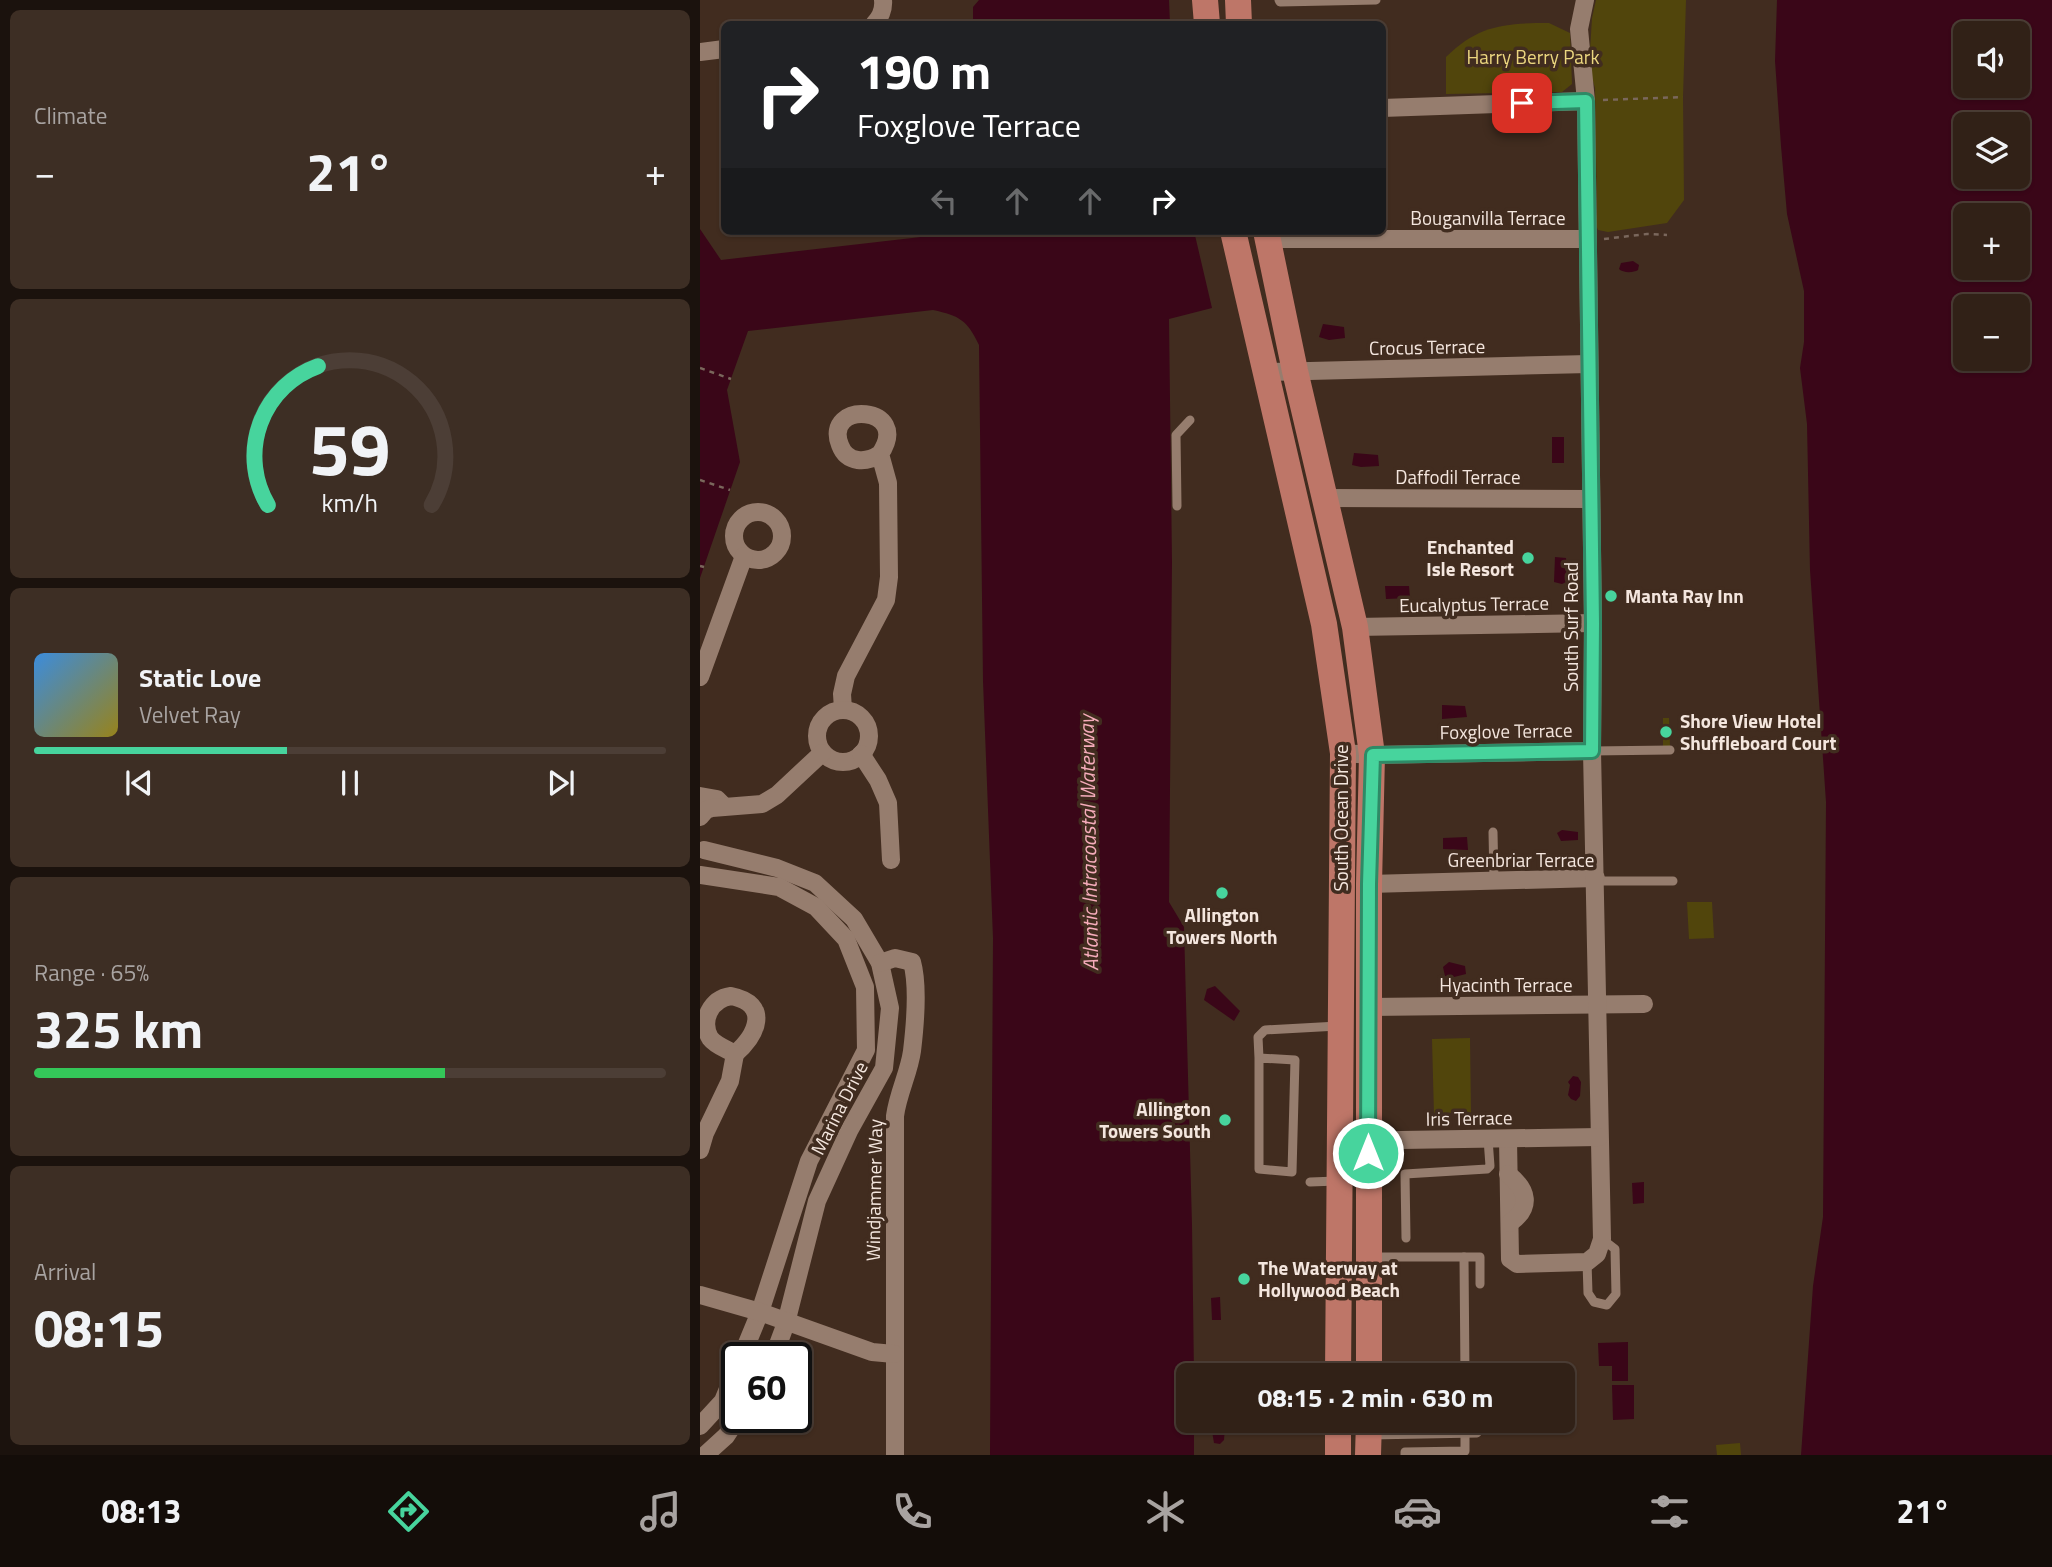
<!DOCTYPE html>
<meta charset="utf-8">
<style>
body{margin:0;font-family:"Titillium Web",sans-serif;background:#3d2e24;color:#f1f3f6;height:100vh;display:flex;flex-direction:column;font-size:26px;white-space:nowrap}
*{box-sizing:border-box;margin:0}
p{font-size:23px;color:#a8a3a1}
.icon{flex:none;width:38px;height:38px;fill:none;stroke:currentColor;stroke-width:2;stroke-linecap:round;stroke-linejoin:round}
.map{position:relative;flex:1;overflow:hidden}
.drawer{display:flex;flex-direction:column;gap:10px;padding:10px;background:#1b120d;width:700px}
.drawer>*{flex:none}
.guide{position:absolute;left:21px;top:21px;width:665px;height:214px;border-radius:10px;box-shadow:0 2px 5px #0004,0 0 0 2px #4c3e36;background:#202124;color:#fff;overflow:hidden}
.buttons{position:absolute;left:1253px;top:21px;display:grid;gap:14px}
.buttons a{display:grid;place-items:center;width:77px;height:77px;border-radius:10px;background:#312117;box-shadow:0 2px 5px #0004,0 0 0 2px #4c3e36;font-size:35px}
.speed{position:absolute;left:21px;top:1342px;display:flex;gap:14px;font-size:35px;font-weight:700;text-align:center}
.speed>*{display:grid;place-content:center;width:91px;height:91px;border-radius:50%;background:#312117;box-shadow:0 2px 5px #0004,0 0 0 2px #4c3e36;line-height:1}
.speed .limit{border:4px solid #111;border-radius:10px;background:#fff;color:#111}
.pin{position:absolute;display:grid;place-items:center;width:60px;height:60px;color:#fff;margin:-30px;border-radius:14px;box-shadow:0 4px 10px #0006}
.me{position:absolute;width:77px;margin:-38px;rotate:0deg;stroke-linejoin:round;filter:drop-shadow(0 0 5px #0008)}
.turn{display:flex;align-items:center;gap:24px;height:147px;padding:0 21px;font-size:32px}
.turn .icon{width:91px;height:91px;stroke-width:2.5}
.turn b{display:block;font-size:49px;line-height:60px}
.lanes{display:flex;align-items:center;height:66px;padding:0 21px;background:#0003;justify-content:center;gap:35px;direction:ltr}
.lanes .off{opacity:.35}
.big{font-size:52px;font-weight:700;line-height:1.1}
.drawer .widget{flex:1;display:flex;flex-direction:column;justify-content:center;gap:10px;min-width:0;padding:0 24px;border-radius:10px;background:#3d2e24}
.drawer .dial{align-items:center;gap:0}
.dial svg{height:182px;overflow:visible;fill:none;stroke:#4c3e36;stroke-width:7;stroke-linecap:round;text-anchor:middle}
.dial text{fill:#f1f3f6;stroke:none}
.song{display:flex;align-items:center;gap:21px}
.cover{width:84px;height:84px;border-radius:10px;background:linear-gradient(135deg,hsl(210 70% 55%),hsl(50 70% 35%))}
.played{height:7px;border-radius:4px;background:linear-gradient(90deg,#47d49d 40%,#4c3e36 40%)}
.keys{display:flex;justify-content:space-around;direction:ltr}
.heat{display:flex;justify-content:space-between;align-items:center;font-size:38px;direction:ltr}
.charge{height:10px;border-radius:5px;background:linear-gradient(90deg,#34c759 65%,#4c3e36 0)}
.trip{position:absolute;left:476px;top:1363px;width:399px;height:70px;border-radius:10px;background:#312117;box-shadow:0 2px 5px #0004,0 0 0 2px #4c3e36;font-weight:700;line-height:70px;text-align:center}
.dock{display:flex;height:112px;justify-content:space-around;align-items:center;background:#140d09;color:#a8a3a1}
.dock .icon{width:49px;height:49px}
.dock .selected{color:#47d49d}
.dock b{font-size:32px;color:#f1f3f6}
main{display:flex;flex:1;min-height:0}
.map>svg:first-child{display:block}
.green{fill:#51450c}
.water{fill:#3a0618;fill-rule:evenodd}
.lines{fill:none;stroke-linecap:round;stroke-linejoin:round}
.path{stroke:#7a675c;stroke-width:2.5;stroke-dasharray:5 5;stroke-linecap:butt}
.lane{stroke:#967d6e;stroke-width:9}
.street{stroke:#967d6e;stroke-width:18}
.primary{stroke:#be7668;stroke-width:26}
.route-casing{stroke:#2e8a66;stroke-width:18}
.route{stroke:#47d49d;stroke-width:12}
.poi-dot{fill:#47d49d;stroke:#412c1f;stroke-width:2.5}
.labels{text-anchor:middle;stroke-width:7;stroke-linejoin:round;paint-order:stroke}
.park-label{font-size:19px;fill:#ebd67f;stroke:#412c1f}
.street-label{font-size:19px;fill:#f4e6de;stroke:#412c1f}
.poi-label{font-size:19px;font-weight:bold;fill:#f4e6de;stroke:#412c1f;text-anchor:start}
.water-label{font-size:21px;font-style:italic;fill:#f6acbb;stroke:#412c1f}
</style>
<main>
<section class="drawer">
<div class="widget"><p>Climate</p>
<div class="heat"><a>−</a><b class="big">21°</b><a>+</a></div>
</div>
<div class="widget dial"><svg viewBox="0 0 100 80">
<path d="M14 69A42 42 0 1 1 86 69"/>
<path d="M14 69A42 42 0 0 1 36 8" stroke="#47d49d"/>
<text x="50" y="56" font-size="32" font-weight="700">59</text>
<text x="50" y="72" font-size="11">km/h</text>
</svg></div>
<div class="widget">
<div class="song"><i class="cover"></i><div><b>Static Love</b><p>Velvet Ray</p></div></div>
<div class="played"></div>
<div class="keys"><svg class="icon" aria-label="previous" viewBox="0 0 24 24"><path d="M18 5L8 12l10 7zM5 5v14"/></svg><svg class="icon" aria-label="pause" viewBox="0 0 24 24"><path d="M8 5v14M16 5v14"/></svg><svg class="icon" aria-label="next" viewBox="0 0 24 24"><path d="M6 5l10 7-10 7zM19 5v14"/></svg></div>
</div>
<div class="widget"><p>Range · 65%</p><b class="big">325 km</b><div class="charge"></div></div>
<div class="widget"><p>Arrival</p><b class="big">08:15</b></div>
</section>
<div class="map">
<svg width="1352" height="1455" viewBox="0 0 1352 1455">
<rect width="100%" height="100%" fill="#412c1f"/>
<g class="green">
<polygon points="896,0 986,0 983,97 984,200 967,223 908,232 898,230 895,223 897,213 895,88 889,67 892,18"/>
<path d="M849 23 870 33 872 84 862 92 746 94V57C778 25 805 23 849 23Z"/>
<polygon points="963,718 969,718 970,746 963,746"/>
<polygon points="987,902 1012,902 1014,938 989,939"/>
<polygon points="770,1038 771,1114 734,1115 732,1039"/>
<polygon points="1040,1443 1041,1455 1017,1455 1016,1445"/>
</g>
<g class="water">
<polygon points="279,0 469,0 470,24 273,24 273,7"/>
<path d="M1077 0H1352V1455H1101L1113 1286 1123 1217 1126 802 1110 570 1107 424 1100 368 1104 342V291L1087 214 1081 146 1075 61ZM1265 33H1318V86H1265ZM1265 124H1318V177H1265ZM1265 215H1318V268H1265ZM1265 306H1318V359H1265Z"/>
<path d="M0 229 21 260 273 231H494L512 308 469 319 472 562 469 902 484 927 492 1225 494 1375 488 1376V1421H494V1455H290L293 938 283 681 279 345C267 320 260 316 233 310L48 331 27 390 40 462 0 578Z"/>
<path d="M933 261 939 265 938 270C933 273 923 273 919 269L921 263Z"/>
<polygon points="623,324 644,327 645,338 629,340 619,337"/>
<rect x="852" y="437" width="12" height="26"/>
<polygon points="654,453 678,455 679,466 661,467 652,465"/>
<polygon points="855,557 866,558 868,581 862,584 854,582"/>
<polygon points="685,586 709,586 710,598 686,599"/>
<polygon points="742,705 765,706 767,717 742,719"/>
<polygon points="862,830 878,832 878,840 861,841 857,833"/>
<polygon points="767,837 768,850 743,849 743,838"/>
<polygon points="749,962 765,966 766,974 750,978 745,976 743,967"/>
<polygon points="515,986 540,1011 534,1021 504,1000 507,989"/>
<polygon points="873,1076 878,1077 881,1082 880,1096 876,1101 871,1099 868,1095 870,1085 868,1082"/>
<polygon points="944,1182 944,1203 933,1204 932,1183"/>
<polygon points="520,1297 521,1320 512,1320 511,1298"/>
<polygon points="928,1342 928,1381 912,1381 912,1366 899,1366 898,1343"/>
<polygon points="912,1385 934,1385 934,1419 913,1420"/>
<polygon points="515,1421 522,1421 525,1426 524,1440 520,1444 514,1443 511,1425"/>
</g>
<g class="lines">
<g class="path">
<polyline points="903,100 983,97"/>
<polyline points="904,239 947,234 967,235"/>
<polyline points="0,368 31,379"/>
<polyline points="0,480 30,490"/>
<polyline points="0,566 4,567"/>
</g>
<g class="lane">
<polyline points="579,0 580,2 676,0"/>
<polyline points="477,506 476,435 490,420"/>
<polyline points="892,751 970,750"/>
<polyline points="793,832 794,880"/>
<polyline points="896,878 903,881 973,881"/>
<polyline points="559,1058 559,1169 592,1172 595,1060 559,1058 558,1037 565,1030 638,1026"/>
<polyline points="610,1182 637,1181"/>
<polyline points="706,1238 705,1174 787,1169 790,1166 788,1139"/>
<polyline points="672,1257 764,1257 765,1376"/>
<polyline points="764,1257 780,1257 780,1284"/>
<polyline points="887,1262 888,1293 894,1302 907,1305 916,1294 915,1249 902,1239"/>
<polyline points="670,1435 777,1433"/>
<polyline points="705,1455 705,1452 765,1451 765,1421"/>
</g>
<g class="street">
<path d="M174 24C180 18 184 9 183 0"/>
<polyline points="0,52 24,49"/>
<polyline points="682,108 886,101"/>
<polyline points="567,239 886,239"/>
<polyline points="566,372 889,364"/>
<polyline points="626,498 890,499"/>
<circle cx="58" cy="536" r="24"/>
<polyline points="655,627 893,623"/>
<polyline points="0,677 44,556"/>
<path d="M143 709 142 694 146 676 186 600 189 577 188 483 180 454C213 405 122 400 140 445 147 464 167 463 180 454"/>
<circle cx="143" cy="736" r="26"/>
<polyline points="643,753 672,755 892,751"/>
<polyline points="161,754 178,780 188,803 191,860"/>
<polyline points="0,796 17,799 24,806"/>
<polyline points="0,817 6,810 12,808 62,804 77,795 122,753"/>
<polyline points="4,850 77,868 115,883 154,919 180,963 190,1008 184,1068 149,1131 117,1201 86,1323 73,1358"/>
<polyline points="0,875 79,887 116,907 146,939 165,987 166,1050 109,1161 60,1312 41,1358"/>
<polyline points="669,884 896,878"/>
<path d="M180 963 195 958 212 962C219 987 215 1026 212 1051 209 1073 198 1093 195 1116V1455"/>
<path d="M31 996C71 1004 57 1035 35 1054 27 1049 16 1046 10 1038 0 1020 11 999 31 996Z"/>
<polyline points="669,1007 944,1004"/>
<polyline points="808,1139 810,1259 817,1264 887,1262 897,1254 902,1239 892,751 893,623 886,101 879,29 885,0"/>
<polyline points="639,1141 899,1137"/>
<polyline points="0,1150 5,1133 30,1081 35,1054"/>
<path d="M808 1174C828 1190 832 1207 810 1223"/>
<polyline points="0,1295 60,1312 172,1352 194,1354"/>
<polyline points="0,1426 23,1401 37,1367"/>
<polyline points="5,1455 26,1436 38,1418"/>
</g>
<g class="primary">
<polyline points="505,0 507,24"/>
<polyline points="538,0 539,24"/>
<polyline points="533,231 624,624 643,753 638,1376"/>
<polyline points="566,231 595,371 655,627 672,755 669,884 669,1376"/>
<polyline points="638,1455 638,1421"/>
<polyline points="668,1455 669,1421"/>
</g>
</g>
<g class="lines">
<defs>
<polyline id="route" points="668,1153 669,884 673,755 892,751 893,623 886,101 822,103"/>
</defs>
<use href="#route" class="route-casing"/>
<use href="#route" class="route"/>
</g>
<g class="poi-dot">
<circle cx="828" cy="558" r="7"/>
<circle cx="911" cy="596" r="7"/>
<circle cx="966" cy="732" r="7"/>
<circle cx="522" cy="893" r="7"/>
<circle cx="525" cy="1120" r="7"/>
<circle cx="544" cy="1279" r="7"/>
</g>
<g class="labels">
<g class="park-label">
<text x="833" y="64">Harry Berry Park</text>
</g>
<g class="street-label">
<text x="788" y="225">Bouganvilla Terrace</text>
<text transform="translate(727 347) rotate(-1)" y="7">Crocus Terrace</text>
<text x="758" y="484">Daffodil Terrace</text>
<text transform="translate(774 604) rotate(-1)" y="7">Eucalyptus Terrace</text>
<text transform="translate(871 627) rotate(-90)" y="7">South Surf Road</text>
<text transform="translate(806 731) rotate(-1)" y="7">Foxglove Terrace</text>
<text transform="translate(641 818) rotate(-90)" y="7">South Ocean Drive</text>
<text x="821" y="867">Greenbriar Terrace</text>
<text x="806" y="992">Hyacinth Terrace</text>
<text transform="translate(139 1108) rotate(-63)" y="7">Marina Drive</text>
<text transform="translate(769 1118) rotate(-1)" y="7">Iris Terrace</text>
<text transform="translate(174 1190) rotate(-89)" y="7">Windjammer Way</text>
</g>
<g class="poi-label">
<text x="814" y="554" text-anchor="end">Enchanted<tspan x="814" dy="22">Isle Resort</tspan></text>
<text x="925" y="603">Manta Ray Inn</text>
<text x="980" y="728">Shore View Hotel<tspan x="980" dy="22">Shuffleboard Court</tspan></text>
<text x="522" y="922" text-anchor="middle">Allington<tspan x="522" dy="22">Towers North</tspan></text>
<text x="511" y="1116" text-anchor="end">Allington<tspan x="511" dy="22">Towers South</tspan></text>
<text x="558" y="1275">The Waterway at<tspan x="558" dy="22">Hollywood Beach</tspan></text>
</g>
<g class="water-label">
<text transform="translate(389 843) rotate(-91)" y="7">Atlantic Intracoastal Waterway</text>
</g>
</g>
</svg>
<div class="buttons">
<a><svg class="icon" aria-label="sound" viewBox="0 0 24 24"><path d="M4 9h4l5-4v14l-5-4H4zM17 9q2 3 0 6"/></svg></a>
<a><svg class="icon" aria-label="layers" viewBox="0 0 24 24"><path d="M12 4l9 5-9 5-9-5zM3 14l9 5 9-5"/></svg></a>
<a>+</a>
<a>−</a>
</div>
<div class="speed"><div class="limit">60</div></div>
<div class="pin" style="left:822px;top:103px;background:#d93025"><svg class="icon" aria-label="arrive" viewBox="0 0 24 24"><path d="M6 21V4h12l-3 4 3 4H6"/></svg></div>
<svg class="me" style="left:668px;top:1153px" viewBox="-20 -20 40 40"><circle r="17" fill="#47d49d" stroke="#fff" stroke-width="3"/><path d="M0-11L8 9 0 5-8 9z" fill="#fff"/></svg>
<div class="trip">08:15 · 2 min · 630 m</div>
<div class="guide">
<div class="turn"><svg class="icon" aria-label="right" viewBox="0 0 24 24"><path d="M7 20v-9h11M14 6l5 5-5 5"/></svg><div><b>190 m</b>Foxglove Terrace</div></div>
<div class="lanes"><svg class="icon off" aria-label="left" viewBox="0 0 24 24"><path d="M17 20v-9H6M10 6l-5 5 5 5"/></svg><svg class="icon off" aria-label="ahead" viewBox="0 0 24 24"><path d="M12 20V5M6 11l6-6 6 6"/></svg><svg class="icon off" aria-label="ahead" viewBox="0 0 24 24"><path d="M12 20V5M6 11l6-6 6 6"/></svg><svg class="icon" aria-label="right" viewBox="0 0 24 24"><path d="M7 20v-9h11M14 6l5 5-5 5"/></svg></div>
</div>
</div>
</main>
<nav class="dock">
<b>08:13</b>
<svg class="icon selected" aria-label="directions" viewBox="0 0 24 24"><path d="M12 3l9 9-9 9-9-9zM9 14v-3h6M13 9l2 2-2 2"/></svg>
<svg class="icon" aria-label="music" viewBox="0 0 24 24"><path d="M9 18V5l10-2v13"/><circle cx="6" cy="18" r="3"/><circle cx="16" cy="16" r="3"/></svg>
<svg class="icon" aria-label="phone" viewBox="0 0 24 24"><path d="M5 4h4l2 5-3 2q2 4 5 5l2-3 5 2v4C11 20 4 13 5 4z"/></svg>
<svg class="icon" aria-label="climate" viewBox="0 0 24 24"><path d="M12 3v18M4 7l16 10M4 17L20 7"/></svg>
<svg class="icon" aria-label="car" viewBox="0 0 24 24"><path d="M5 17H2v-5l4-1 3-4h7l3 4 3 1v5h-3M9 17h6M6 11h13"/><circle cx="7" cy="17" r="2"/><circle cx="17" cy="17" r="2"/></svg>
<svg class="icon" aria-label="filters" viewBox="0 0 24 24"><path d="M4 7h16M4 17h16"/><circle cx="9" cy="7" r="2"/><circle cx="15" cy="17" r="2"/></svg>
<b>21°</b>
</nav>
